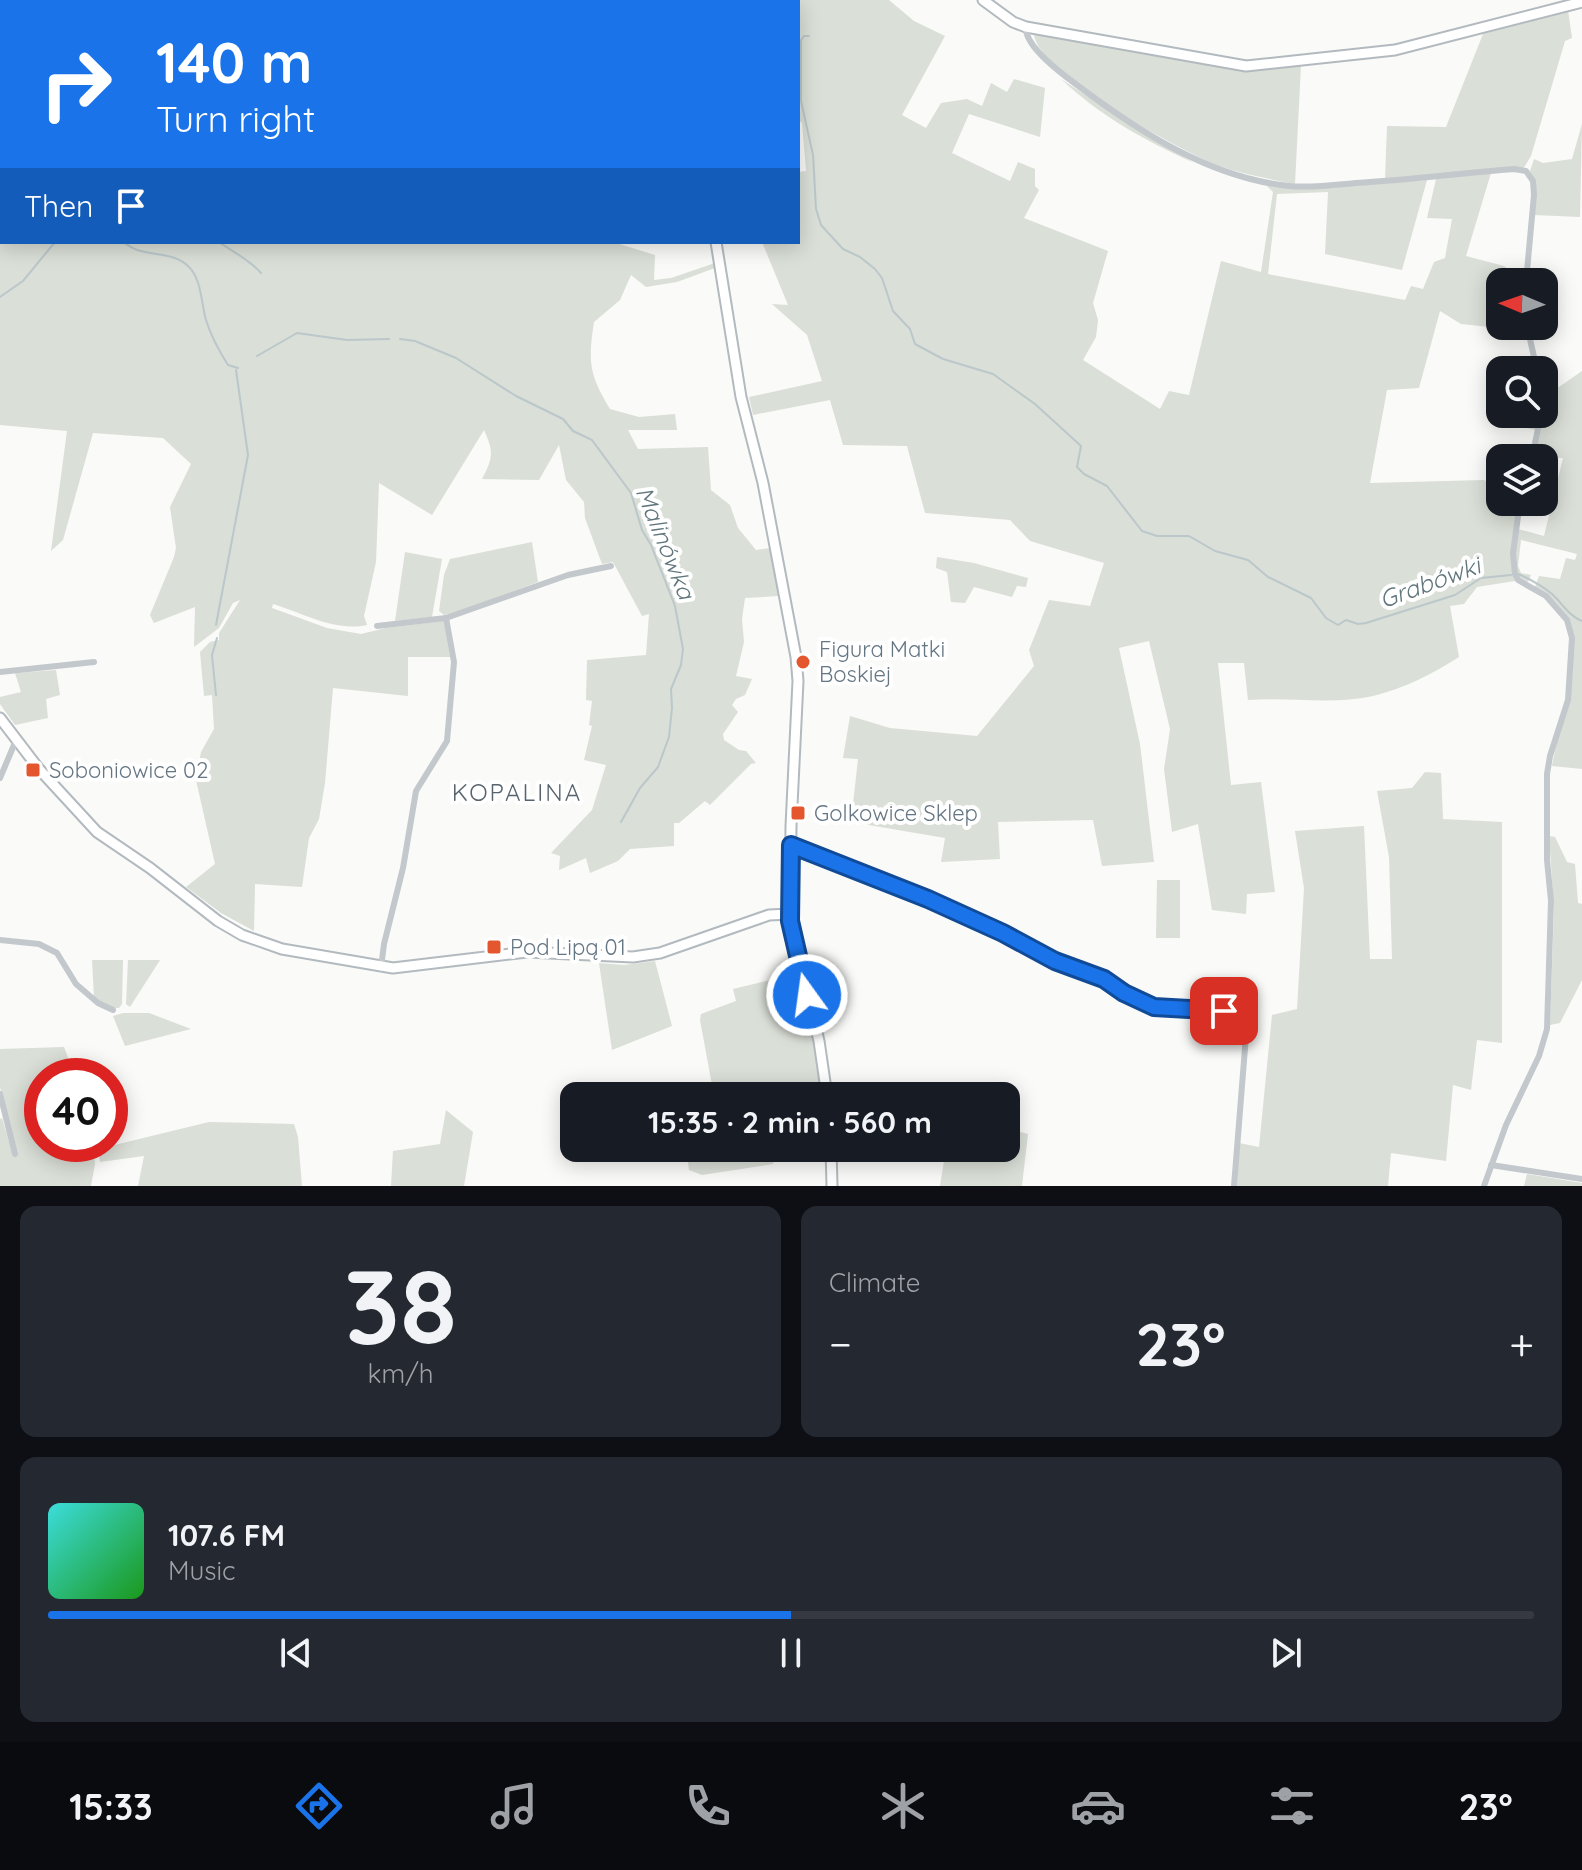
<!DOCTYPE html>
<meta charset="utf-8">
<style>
body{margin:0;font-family:Quicksand,sans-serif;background:#242831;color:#f1f3f6;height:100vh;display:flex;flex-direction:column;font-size:30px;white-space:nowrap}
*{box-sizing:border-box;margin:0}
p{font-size:26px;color:#9ea1a6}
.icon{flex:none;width:44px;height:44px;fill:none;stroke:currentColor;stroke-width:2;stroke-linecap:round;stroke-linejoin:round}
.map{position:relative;height:1186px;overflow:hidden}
.side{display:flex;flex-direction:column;gap:20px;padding:20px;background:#0d0f14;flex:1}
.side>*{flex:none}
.guide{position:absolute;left:0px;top:0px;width:800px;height:244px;box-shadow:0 4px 20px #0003;background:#1a73e8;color:#fff;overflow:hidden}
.needle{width:52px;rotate:272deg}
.fabs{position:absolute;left:1486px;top:268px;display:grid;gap:16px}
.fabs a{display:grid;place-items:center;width:72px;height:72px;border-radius:16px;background:#171b24;box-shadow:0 4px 20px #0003;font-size:40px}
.speed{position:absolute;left:24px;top:1058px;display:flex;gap:16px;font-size:40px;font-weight:700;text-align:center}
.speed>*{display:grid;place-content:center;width:104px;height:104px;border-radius:50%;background:#171b24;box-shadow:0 4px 20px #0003;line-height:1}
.speed .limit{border:12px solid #d22;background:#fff;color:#111}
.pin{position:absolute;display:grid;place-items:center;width:68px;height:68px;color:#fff;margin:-34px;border-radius:16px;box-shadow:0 4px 12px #0006}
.me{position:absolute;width:88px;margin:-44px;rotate:346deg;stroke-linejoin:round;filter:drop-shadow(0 0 6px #0008)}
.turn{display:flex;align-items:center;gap:28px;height:168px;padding:0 24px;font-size:36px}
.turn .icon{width:104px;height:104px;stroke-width:2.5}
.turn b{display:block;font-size:56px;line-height:68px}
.then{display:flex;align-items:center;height:76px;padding:0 24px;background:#0003;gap:16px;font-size:30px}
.big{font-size:60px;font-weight:800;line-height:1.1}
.side .card{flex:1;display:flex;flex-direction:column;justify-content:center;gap:12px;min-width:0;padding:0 28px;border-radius:16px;background:#242831}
.side .dial{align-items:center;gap:0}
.dial b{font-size:104px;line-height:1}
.song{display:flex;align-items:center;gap:24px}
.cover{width:96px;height:96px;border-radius:12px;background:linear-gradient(135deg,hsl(180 70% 55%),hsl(120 70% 35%))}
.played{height:8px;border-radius:4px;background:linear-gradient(90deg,#1a73e8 50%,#363941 50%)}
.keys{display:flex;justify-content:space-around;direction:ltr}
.heat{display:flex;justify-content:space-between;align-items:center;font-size:44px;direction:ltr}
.side .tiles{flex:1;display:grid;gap:20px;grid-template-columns:1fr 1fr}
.card:last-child{grid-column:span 2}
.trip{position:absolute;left:560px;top:1082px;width:460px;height:80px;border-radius:16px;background:#171b24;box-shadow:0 4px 20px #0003;font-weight:800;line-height:80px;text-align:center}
.dock{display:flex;height:128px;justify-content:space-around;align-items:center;background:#090b0e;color:#9ea1a6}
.dock .icon{width:56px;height:56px}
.dock .on{color:#1a73e8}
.dock b{font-size:36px;color:#f1f3f6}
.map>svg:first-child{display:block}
.green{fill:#dadfd7}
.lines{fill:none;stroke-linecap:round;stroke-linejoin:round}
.stream{stroke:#bbc7cb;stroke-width:2}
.secondary-casing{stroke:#b3babf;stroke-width:13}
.street{stroke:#c3c8cc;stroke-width:6}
.secondary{stroke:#fff;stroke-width:9}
.route-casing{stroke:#114b97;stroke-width:20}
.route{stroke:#1a73e8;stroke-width:14}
.poi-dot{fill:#e4572e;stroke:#fff;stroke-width:3}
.labels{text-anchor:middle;stroke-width:8;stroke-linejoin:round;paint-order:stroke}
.poi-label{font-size:22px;fill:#657683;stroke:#fff;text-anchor:start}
.water-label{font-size:24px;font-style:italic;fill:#60757c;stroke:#fff}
.neighbourhood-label{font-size:24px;letter-spacing:2px;fill:#57646e;stroke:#fff}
</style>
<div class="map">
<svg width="1582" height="1186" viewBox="0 0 1582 1186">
<rect width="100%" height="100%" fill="#fafaf8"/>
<g class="green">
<path d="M0 0H430L2 2V242H613L655 255 654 280 671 278 715 263V268L677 282 646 287 631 275 620 300 594 322C588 362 589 374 610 409L639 417 675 414 677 430H628L638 449 708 447 711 490 730 505 738 528 756 550 770 548 779 596 745 598 742 619 744 642 736 676 752 679 745 695 736 699 732 705 738 712 723 734 724 740 739 750 746 751 756 763 751 764 710 805 705 801 679 823H674V846L630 849 618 861 590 873 586 858 559 870 560 856 551 853 592 810 606 765 584 760 592 726 589 725 592 701 586 700 587 660 646 655 649 614 642 616 613 562 602 564 585 518 584 502 566 480 559 445 539 480 482 479C493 458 494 452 484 430L432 515 379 483 376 562 364 616 367 625C334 632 303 613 273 604L272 608 327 628 361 634 386 628 444 621 450 657H408V696L333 688 325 783 319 819 309 838 302 887 255 884 254 931 221 913 186 887 215 864 196 780 201 752 214 729 212 695 204 696 200 652 210 642 219 640V633L240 600 233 603 219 628 194 647 195 607 154 623 150 615 174 557 176 548 170 507 191 464 163 438 93 433 63 540 51 551 67 431 0 425Z"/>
<path d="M719 0H889L914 21 945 36 902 115 926 128 941 103 967 99 982 106 991 83 1007 92 1014 79 1045 88 1040 137 969 114 952 153 1010 181 1018 162 1035 169V186L1039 190 1024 218 1108 251 1093 303 1098 320 1096 337 1083 360 1160 409 1169 391 1189 395 1221 261 1261 272 1273 192 1267 186 1328 187 1427 180 1402 270 1325 254 1328 192 1277 194 1268 274 1405 300 1411 286 1423 289 1434 262 1445 258 1452 219 1427 218 1436 179 1491 173 1466 256 1504 266 1522 279V282H1500V326H1523L1518 330 1461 324 1440 311 1419 388 1387 390 1370 483 1484 480 1500 488V502H1517L1511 562 1515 581 1477 587 1464 604 1450 606 1459 657C1432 674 1405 688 1373 696 1333 705 1289 697 1248 700L1244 663H1218L1231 785 1261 782 1275 892 1247 894 1246 914 1212 910 1198 824 1172 832 1164 769 1170 729 1149 641 1119 648 1140 744 1154 862 1102 866 1093 820 998 822 1000 859 941 862 945 838 851 822 858 759 843 758 850 716 890 728 977 736 1034 666 1029 650 1049 600 1090 606 1104 563 1030 541 1010 520 925 513 907 446 843 445 830 400 753 415 749 397 822 381 807 335 772 304 788 305 762 242H798V172L806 171 802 123 798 120V2H719Z"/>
<polygon points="1568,10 1572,38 1565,41 1531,156 1523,169 1385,180 1387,126 1446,127 1483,34"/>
<path d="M1034 34 1231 68 1256 70 1301 65 1295 184C1268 179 1242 174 1217 165 1181 151 1036 72 1034 34Z"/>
<path d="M1061 79 1134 127 1194 163C1146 141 1100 116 1061 79Z"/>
<polygon points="1582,124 1580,217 1534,215 1534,179 1530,171 1534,159 1543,163 1572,159"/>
<path d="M1582 371V769L1552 766C1558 733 1582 655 1570 623 1563 609 1546 597 1535 587L1539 576 1560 579 1566 558 1575 560 1577 554 1521 540 1518 566 1521 573 1531 575 1528 582 1518 577 1515 559 1518 529 1544 536 1563 458 1535 457 1544 414 1545 386 1559 387Z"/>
<polygon points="1505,414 1537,414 1535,430 1504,423"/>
<polygon points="532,542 538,582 450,614 444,615 439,611 444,575 450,559"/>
<polygon points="405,552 442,559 432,617 395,621"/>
<polygon points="937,557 974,563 1028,578 1026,587 1017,586 1012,597 974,587 965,603 951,602 947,572 936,568"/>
<polygon points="56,670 60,695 46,699 48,718 15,725 0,704 0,697 21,692 15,673"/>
<polygon points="1425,772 1441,773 1443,819 1502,822 1502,1043 1477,1040 1471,1090 1453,1085 1446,1161 1391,1153 1388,1186 1237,1186 1239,1143 1259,1147 1272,1015 1297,1009 1304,888 1295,831 1364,826 1370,959 1392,959 1389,857 1377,791 1412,788"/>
<polygon points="1549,836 1555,837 1567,862 1575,864 1578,903 1582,904 1582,980 1560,1023 1550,1025 1554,909"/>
<polygon points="1157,880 1180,880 1180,938 1156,938"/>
<polygon points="92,960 123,960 122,1004 119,1008 113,1008 94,998"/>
<polygon points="128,960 160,960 130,1007 126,1004"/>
<polygon points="655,961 672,1026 612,1050 599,963 624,965"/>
<polygon points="795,974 800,977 815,1031 825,1096 714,1096 700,1020 701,1014 736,1001 733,989"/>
<polygon points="123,1013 149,1013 191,1029 125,1046 113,1016"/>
<polygon points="64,1047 75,1076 42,1076 42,1144 93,1144 95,1164 91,1186 0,1186 0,1119 2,1118 13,1155 17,1154 0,1087 0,1049"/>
<polygon points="446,1110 473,1132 464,1186 391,1186 393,1151 440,1144"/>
<polygon points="209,1122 294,1124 298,1137 302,1186 138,1186 144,1156 100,1162 98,1149"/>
<polygon points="1006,1128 1028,1134 1022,1186 940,1186 946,1148 1006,1148"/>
<polygon points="686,1148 775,1148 773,1164 702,1175 689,1170"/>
<polygon points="1527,1174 1582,1183 1582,1186 1524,1186"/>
</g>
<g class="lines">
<g class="stream">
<polyline points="809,36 804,36 801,40 801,101 813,155 816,209 821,225 843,249 860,257 875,269 882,278 893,311 910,329 915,344 943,359 993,374 1035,404 1081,446 1077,467 1084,474 1107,486 1142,531 1157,536 1189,536 1215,551 1248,560 1268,577 1311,598 1326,618 1338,625 1346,620 1358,624 1366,623 1455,595 1481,578 1511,575"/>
<polyline points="0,81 2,84"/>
<path d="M124 242C142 259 171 249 188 266 202 279 201 303 206 320 211 336 219 351 228 365L238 368"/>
<path d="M219 242C233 252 250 260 261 273"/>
<polyline points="0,297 23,281 55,242"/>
<polyline points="400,339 415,341 456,358 516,396 563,419 573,431 592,440 631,493 642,530 651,545 675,606 683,649 681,665 671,689 672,708 669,737 658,767 640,788 621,822"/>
<polyline points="257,356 297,333 347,340 389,339"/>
<path d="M1518 574C1530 579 1542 586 1552 594 1563 604 1568 615 1582 621"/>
<polyline points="216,625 248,455 236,370"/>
<polyline points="216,695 212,655 217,638"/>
</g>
<defs>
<g id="secondary">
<polyline points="983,0 1013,22 1026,27 1246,66 1395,50 1582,2"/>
<polyline points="679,2 679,0"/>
<polyline points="716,242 741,397 763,483 796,657 798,681 791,826 790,921 819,1041 827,1096"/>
<polyline points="0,718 39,769 97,832 150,868 218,921 242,935 282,949 393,968 527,952 633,957 660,953 769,915 790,914"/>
<polyline points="831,1148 832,1186"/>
</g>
</defs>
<use href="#secondary" class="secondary-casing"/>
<g class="street">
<path d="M1026 27C1024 46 1062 74 1077 85 1138 131 1210 178 1289 186 1311 188 1334 185 1356 183 1409 180 1461 173 1514 169L1526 171 1533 181 1534 195 1526 282"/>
<polyline points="1527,326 1537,370"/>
<polyline points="1532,458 1541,414"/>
<polyline points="377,626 446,618 568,575 611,566"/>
<polyline points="0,672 94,662"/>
<polyline points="0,778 14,745 18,741"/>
<polyline points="791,845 796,845 823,860 863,872 1003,933 1055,961 1104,979 1124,993 1154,1007 1200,1007 1244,1016 1247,1023 1234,1186"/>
<polyline points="0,940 39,944 57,953 76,984 98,1003 113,1010"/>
<polyline points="381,968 384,944 403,868 416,791 447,741 454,662 446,618"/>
<polyline points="0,1094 15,1154"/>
<polyline points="1491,1165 1582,1179"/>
<polyline points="1484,1186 1506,1125 1539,1056 1547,1029 1551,901 1547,860 1547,774 1550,756 1568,700 1572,638 1567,620 1546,596 1518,580 1515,574 1513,553 1520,502"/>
</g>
<use href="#secondary" class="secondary"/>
</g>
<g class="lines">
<defs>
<polyline id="route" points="807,995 790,921 791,845 928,899 1003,933 1055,961 1104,979 1124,993 1154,1007 1224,1011"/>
</defs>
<use href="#route" class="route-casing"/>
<use href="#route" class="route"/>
</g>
<g class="poi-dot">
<circle cx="803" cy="662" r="8"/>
<rect x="25" y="762" width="16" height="16" rx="4"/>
<rect x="790" y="805" width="16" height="16" rx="4"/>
<rect x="486" y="939" width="16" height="16" rx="4"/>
</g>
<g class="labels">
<g class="poi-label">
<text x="819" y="657">Figura Matki<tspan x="819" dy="25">Boskiej</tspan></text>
<text x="49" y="778">Soboniowice 02</text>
<text x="814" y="821">Golkowice Sklep</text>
<text x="510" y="955">Pod Lipą 01</text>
</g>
<g class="water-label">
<text transform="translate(665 543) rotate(68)" y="8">Malinówka</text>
<text transform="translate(1430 583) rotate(-20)" y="8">Grabówki</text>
</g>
<g class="neighbourhood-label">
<text x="517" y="801">KOPALINA</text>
</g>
</g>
</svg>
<div class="fabs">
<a><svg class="needle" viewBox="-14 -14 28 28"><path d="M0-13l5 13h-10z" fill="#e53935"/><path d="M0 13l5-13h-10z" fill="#9ea1a6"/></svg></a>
<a><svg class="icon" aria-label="search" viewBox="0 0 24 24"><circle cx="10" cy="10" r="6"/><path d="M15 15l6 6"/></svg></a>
<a><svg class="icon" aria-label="layers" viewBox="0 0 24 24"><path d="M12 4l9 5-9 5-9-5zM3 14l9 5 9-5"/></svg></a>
</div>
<div class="speed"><div class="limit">40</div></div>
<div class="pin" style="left:1224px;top:1011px;background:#d93025"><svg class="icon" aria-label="arrive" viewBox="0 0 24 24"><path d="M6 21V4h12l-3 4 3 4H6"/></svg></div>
<svg class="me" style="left:807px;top:995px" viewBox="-20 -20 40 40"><circle r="17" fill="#1a73e8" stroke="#fff" stroke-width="3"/><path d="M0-11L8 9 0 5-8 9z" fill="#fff"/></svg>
<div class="trip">15:35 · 2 min · 560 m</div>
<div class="guide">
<div class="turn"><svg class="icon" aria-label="right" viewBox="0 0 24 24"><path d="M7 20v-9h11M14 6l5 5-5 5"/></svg><div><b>140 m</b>Turn right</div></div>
<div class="then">Then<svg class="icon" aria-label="arrive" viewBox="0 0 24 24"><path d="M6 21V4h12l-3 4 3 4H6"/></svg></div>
</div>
</div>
<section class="side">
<div class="tiles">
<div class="card dial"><b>38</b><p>km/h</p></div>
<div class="card"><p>Climate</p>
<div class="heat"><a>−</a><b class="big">23°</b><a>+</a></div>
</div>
<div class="card">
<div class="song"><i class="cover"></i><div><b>107.6 FM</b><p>Music</p></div></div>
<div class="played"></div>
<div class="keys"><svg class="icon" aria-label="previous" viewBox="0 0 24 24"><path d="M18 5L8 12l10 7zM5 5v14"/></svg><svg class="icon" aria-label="pause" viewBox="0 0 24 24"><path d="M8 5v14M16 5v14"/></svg><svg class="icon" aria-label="next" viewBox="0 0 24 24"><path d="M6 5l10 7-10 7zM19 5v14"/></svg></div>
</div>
</div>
</section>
<nav class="dock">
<b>15:33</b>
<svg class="icon on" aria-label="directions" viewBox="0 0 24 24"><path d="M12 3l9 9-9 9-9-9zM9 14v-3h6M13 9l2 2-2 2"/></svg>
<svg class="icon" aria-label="music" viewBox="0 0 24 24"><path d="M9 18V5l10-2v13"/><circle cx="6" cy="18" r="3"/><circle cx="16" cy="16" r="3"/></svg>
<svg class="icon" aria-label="phone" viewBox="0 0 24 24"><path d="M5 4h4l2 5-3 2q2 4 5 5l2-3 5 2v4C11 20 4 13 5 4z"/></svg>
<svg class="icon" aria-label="climate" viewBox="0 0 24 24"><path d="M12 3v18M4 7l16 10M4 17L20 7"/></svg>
<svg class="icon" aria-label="car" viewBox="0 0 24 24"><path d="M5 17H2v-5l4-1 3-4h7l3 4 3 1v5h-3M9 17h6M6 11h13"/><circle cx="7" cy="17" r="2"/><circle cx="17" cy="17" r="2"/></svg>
<svg class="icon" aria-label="filters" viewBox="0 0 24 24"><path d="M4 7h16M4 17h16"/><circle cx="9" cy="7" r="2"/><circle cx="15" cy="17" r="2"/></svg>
<b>23°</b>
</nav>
